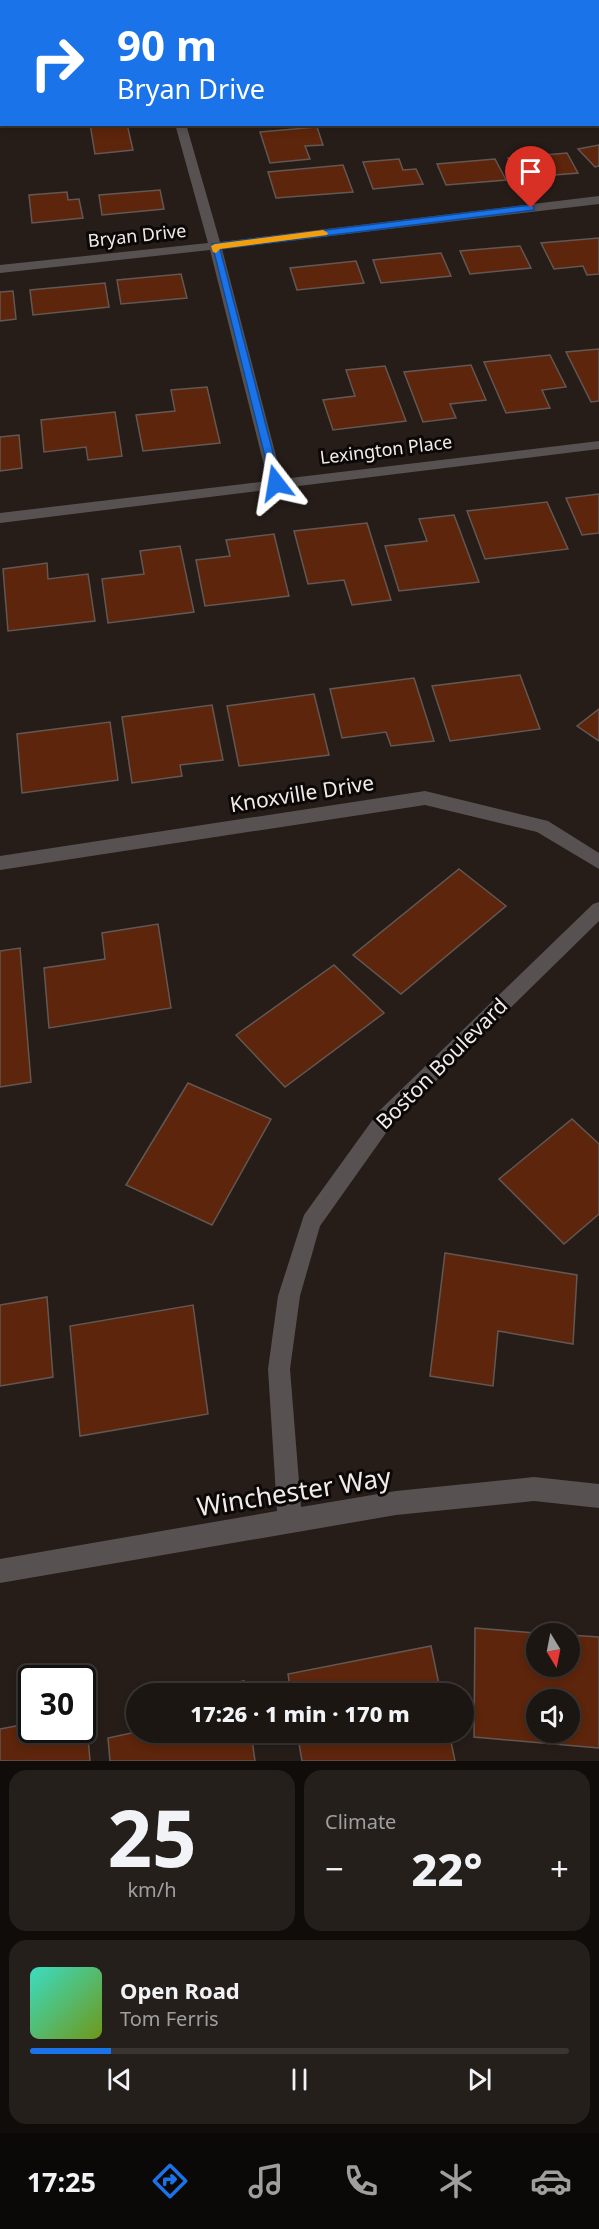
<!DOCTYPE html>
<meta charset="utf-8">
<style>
body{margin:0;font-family:"Noto Sans",sans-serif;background:#251f1c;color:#f1f3f6;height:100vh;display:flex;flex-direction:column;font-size:22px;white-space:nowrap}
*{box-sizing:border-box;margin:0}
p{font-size:20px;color:#a09fa0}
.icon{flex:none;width:33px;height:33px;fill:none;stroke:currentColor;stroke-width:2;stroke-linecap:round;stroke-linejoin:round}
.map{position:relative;height:1761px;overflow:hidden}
.sheet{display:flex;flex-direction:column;gap:9px;padding:9px;background:#0f0c0a;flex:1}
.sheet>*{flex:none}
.hud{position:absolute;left:0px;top:0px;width:600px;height:126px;box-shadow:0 3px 9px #0003,0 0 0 2px #3a3533;background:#1a73e8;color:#fff;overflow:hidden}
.needle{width:39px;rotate:170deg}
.controls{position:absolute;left:526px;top:1623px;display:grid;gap:12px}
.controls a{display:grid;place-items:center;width:54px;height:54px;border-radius:50%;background:#1c1613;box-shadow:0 3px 9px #0003,0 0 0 2px #3a3533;font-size:30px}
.speed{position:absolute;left:18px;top:1665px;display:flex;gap:12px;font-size:30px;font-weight:700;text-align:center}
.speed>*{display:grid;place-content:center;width:78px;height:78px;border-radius:50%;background:#1c1613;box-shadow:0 3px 9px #0003,0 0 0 2px #3a3533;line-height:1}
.speed .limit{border:3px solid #111;border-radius:9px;background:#fff;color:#111}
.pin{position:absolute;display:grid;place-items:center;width:51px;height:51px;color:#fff;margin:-62px -26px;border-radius:50% 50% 50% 0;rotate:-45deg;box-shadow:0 0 6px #0007}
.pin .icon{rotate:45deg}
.me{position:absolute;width:66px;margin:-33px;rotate:346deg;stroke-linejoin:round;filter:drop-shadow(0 0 4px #0008)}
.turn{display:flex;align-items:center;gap:21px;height:126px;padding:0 18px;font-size:27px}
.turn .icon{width:78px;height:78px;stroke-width:2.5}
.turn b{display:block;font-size:42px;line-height:51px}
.big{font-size:45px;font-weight:800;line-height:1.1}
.sheet .widget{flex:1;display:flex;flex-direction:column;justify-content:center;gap:9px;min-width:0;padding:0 21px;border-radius:18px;background:#251f1c}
.sheet .dial{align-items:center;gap:0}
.dial b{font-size:78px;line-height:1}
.song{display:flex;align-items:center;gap:18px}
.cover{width:72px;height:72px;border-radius:9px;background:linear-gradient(135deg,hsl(170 70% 55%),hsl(80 70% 35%))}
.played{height:6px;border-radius:3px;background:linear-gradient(90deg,#1a73e8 15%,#3a3533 15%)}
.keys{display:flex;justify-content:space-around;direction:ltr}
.heat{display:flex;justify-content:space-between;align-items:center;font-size:33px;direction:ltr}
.sheet .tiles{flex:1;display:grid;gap:9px;grid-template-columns:1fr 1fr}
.widget:last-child{grid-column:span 2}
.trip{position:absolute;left:126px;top:1683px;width:348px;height:60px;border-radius:30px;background:#1c1613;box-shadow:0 3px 9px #0003,0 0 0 2px #3a3533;font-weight:800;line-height:60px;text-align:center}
.dock{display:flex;height:96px;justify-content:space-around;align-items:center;background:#0b0908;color:#a09fa0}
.dock .icon{width:42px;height:42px}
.dock .selected{color:#1a73e8}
.dock b{font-size:27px;color:#f1f3f6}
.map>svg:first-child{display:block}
.building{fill:#5d250b;stroke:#625753;stroke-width:1.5;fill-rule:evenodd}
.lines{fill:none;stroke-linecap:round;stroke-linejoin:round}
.minor{fill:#575251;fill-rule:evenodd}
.route{fill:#1a73e8;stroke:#114b97;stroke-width:1.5}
.slow{fill:#f59e0b}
.labels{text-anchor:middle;stroke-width:6;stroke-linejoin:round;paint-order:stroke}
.far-street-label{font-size:18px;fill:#f2ece9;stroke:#0c0807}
.street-label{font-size:21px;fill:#f2ece9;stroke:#0c0807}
.near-street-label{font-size:26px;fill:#f2ece9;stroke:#0c0807}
</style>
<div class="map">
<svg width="599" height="1761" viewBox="0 0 599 1761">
<rect width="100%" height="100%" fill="#261d19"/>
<g class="building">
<polygon points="396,0 454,0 455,1 397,2"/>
<polygon points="90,124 127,124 133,150 95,154"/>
<polygon points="317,127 323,145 305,146 310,159 270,163 260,132"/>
<polygon points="599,145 599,166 595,167 578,149"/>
<polygon points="567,153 578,173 518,178 508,158"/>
<polygon points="399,159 403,170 416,169 423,184 373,189 363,162"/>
<polygon points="495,159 506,180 446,185 437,164"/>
<polygon points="343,165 353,192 276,198 268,172"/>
<polygon points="160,190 164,209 102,215 99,195"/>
<polygon points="67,192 68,200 79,199 83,218 32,223 29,195"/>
<polygon points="599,238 599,274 587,275 583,266 554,269 541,243"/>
<polygon points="520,246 531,268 470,274 460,251"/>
<polygon points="441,253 451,276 381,283 373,260"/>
<polygon points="356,261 364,283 297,290 290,268"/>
<polygon points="181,274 187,298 121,304 117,280"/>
<polygon points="105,283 109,307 33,315 30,290"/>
<polygon points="13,291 16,319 0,321 0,292"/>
<polygon points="599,349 599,401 591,402 566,352"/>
<polygon points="550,355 566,387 542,390 550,408 506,413 484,362"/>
<polygon points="471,365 486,400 450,404 456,418 423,422 404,372"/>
<polygon points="385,366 406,421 333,430 323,400 355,396 346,370"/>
<polygon points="207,387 220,443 143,451 136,415 175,411 171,390"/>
<polygon points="115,412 122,456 88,460 86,447 44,452 41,420"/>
<polygon points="19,435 22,468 0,471 0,437"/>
<polygon points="599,494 599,533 582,535 566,498"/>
<polygon points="547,502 568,549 485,559 467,511"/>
<polygon points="454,515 479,582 399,591 385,546 427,541 419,519"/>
<polygon points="367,523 391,600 352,605 344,580 308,584 294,531"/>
<polygon points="274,534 289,596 205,606 196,560 230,556 226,540"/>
<polygon points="180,546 194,612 108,623 102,579 144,574 140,551"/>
<polygon points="47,563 48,579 88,574 95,621 8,631 3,569"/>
<polygon points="520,675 540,729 450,741 432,686"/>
<polygon points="414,678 434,741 391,746 386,732 342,738 330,689"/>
<polygon points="314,694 329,755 239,766 227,706"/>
<polygon points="212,705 223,760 180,765 182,776 132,783 122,717"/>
<polygon points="599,709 599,741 577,726"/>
<polygon points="110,722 118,780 22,793 17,734"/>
<polygon points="459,869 506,906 401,994 353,955"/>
<polygon points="158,924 171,1008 49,1028 44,968 105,959 102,933"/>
<polygon points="20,948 31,1082 0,1087 0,951"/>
<polygon points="334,965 384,1013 285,1087 236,1035"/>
<polygon points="188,1083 271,1119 212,1225 126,1185"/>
<polygon points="572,1119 599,1144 599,1214 564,1244 499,1179"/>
<polygon points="445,1253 577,1275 573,1344 498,1331 493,1386 430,1376"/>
<polygon points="47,1297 53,1377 0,1386 0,1305"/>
<polygon points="193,1305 208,1414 80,1436 70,1326"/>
<path d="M475 1628 548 1634H537V1666H570V1635L599 1637V1748L474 1737ZM537 1700H570V1732H537Z"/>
<polygon points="431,1646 441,1694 291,1694 288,1674"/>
<polygon points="244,1681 246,1694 180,1694"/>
<polygon points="86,1712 90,1761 0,1761 0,1729 32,1723 32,1730 82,1730 82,1713"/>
<polygon points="136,1732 251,1732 255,1761 110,1761 108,1738"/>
<polygon points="297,1732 449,1732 455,1761 302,1761"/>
</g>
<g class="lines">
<g class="minor">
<polygon points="133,0 143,0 144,2 134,2"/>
<polygon points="551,0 563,0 550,2"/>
<polygon points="175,124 186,124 220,242 599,196 599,204 222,249 282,479 599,441 599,449 0,523 0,513 268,481 210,250 0,273 0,265 208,243"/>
<polygon points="425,791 548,821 599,853 599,869 537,832 425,805 0,870 0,856"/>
<polygon points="599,902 599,921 393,1123 320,1226 300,1296 290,1369 301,1507 396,1491 534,1477 599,1484 599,1508 534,1501 396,1515 0,1583 0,1559 277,1511 268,1369 278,1296 304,1215 379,1111 593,904"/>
</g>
</g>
<polygon class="route" points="531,205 534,206 534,210 220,249 281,483 280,485 272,485 212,244"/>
<polygon class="slow" points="323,230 328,233 327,235 220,249 216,253 213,252 211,246 215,244"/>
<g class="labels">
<g class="far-street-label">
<text transform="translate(137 236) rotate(-6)" y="6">Bryan Drive</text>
<text transform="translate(386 450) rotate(-7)" y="6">Lexington Place</text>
</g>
<g class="street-label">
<text transform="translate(302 794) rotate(-9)" y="7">Knoxville Drive</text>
<text transform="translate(442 1064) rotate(-45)" y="7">Boston Boulevard</text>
</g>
<g class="near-street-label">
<text transform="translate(294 1492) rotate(-9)" y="9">Winchester Way</text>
</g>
</g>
</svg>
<div class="controls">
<a><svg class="needle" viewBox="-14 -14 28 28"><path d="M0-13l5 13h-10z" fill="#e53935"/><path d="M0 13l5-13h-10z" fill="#a09fa0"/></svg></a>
<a><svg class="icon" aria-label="sound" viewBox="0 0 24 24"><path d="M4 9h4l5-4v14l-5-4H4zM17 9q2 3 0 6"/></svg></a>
</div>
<div class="speed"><div class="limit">30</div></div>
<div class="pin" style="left:531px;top:208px;background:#d93025"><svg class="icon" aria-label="arrive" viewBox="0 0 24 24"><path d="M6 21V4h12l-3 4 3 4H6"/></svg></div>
<svg class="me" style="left:276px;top:483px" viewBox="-20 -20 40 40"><path d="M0-17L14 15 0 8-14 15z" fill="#1a73e8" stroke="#fff" stroke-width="4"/></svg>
<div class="trip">17:26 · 1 min · 170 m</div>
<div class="hud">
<div class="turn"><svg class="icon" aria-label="right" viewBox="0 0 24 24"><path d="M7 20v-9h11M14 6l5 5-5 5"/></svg><div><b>90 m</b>Bryan Drive</div></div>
</div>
</div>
<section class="sheet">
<div class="tiles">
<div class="widget dial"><b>25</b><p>km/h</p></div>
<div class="widget"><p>Climate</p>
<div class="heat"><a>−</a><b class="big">22°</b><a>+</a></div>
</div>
<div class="widget">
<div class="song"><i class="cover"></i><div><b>Open Road</b><p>Tom Ferris</p></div></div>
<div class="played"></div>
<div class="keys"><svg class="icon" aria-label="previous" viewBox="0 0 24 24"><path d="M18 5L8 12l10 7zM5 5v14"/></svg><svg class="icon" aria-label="pause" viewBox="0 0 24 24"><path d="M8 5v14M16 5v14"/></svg><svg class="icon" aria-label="next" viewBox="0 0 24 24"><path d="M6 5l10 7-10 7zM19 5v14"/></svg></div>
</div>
</div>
</section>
<nav class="dock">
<b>17:25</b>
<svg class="icon selected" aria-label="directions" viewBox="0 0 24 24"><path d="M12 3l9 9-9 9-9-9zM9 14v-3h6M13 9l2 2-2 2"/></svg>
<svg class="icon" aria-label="music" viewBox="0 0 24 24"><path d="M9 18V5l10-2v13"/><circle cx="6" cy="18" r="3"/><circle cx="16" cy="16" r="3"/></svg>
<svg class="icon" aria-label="phone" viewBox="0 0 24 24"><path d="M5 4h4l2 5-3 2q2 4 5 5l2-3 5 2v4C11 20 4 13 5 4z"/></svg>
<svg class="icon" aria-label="climate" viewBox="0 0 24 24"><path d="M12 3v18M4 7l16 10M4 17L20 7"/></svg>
<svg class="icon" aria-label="car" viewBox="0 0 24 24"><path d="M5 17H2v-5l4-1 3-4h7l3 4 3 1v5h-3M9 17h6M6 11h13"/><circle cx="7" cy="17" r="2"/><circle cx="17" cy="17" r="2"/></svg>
</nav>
